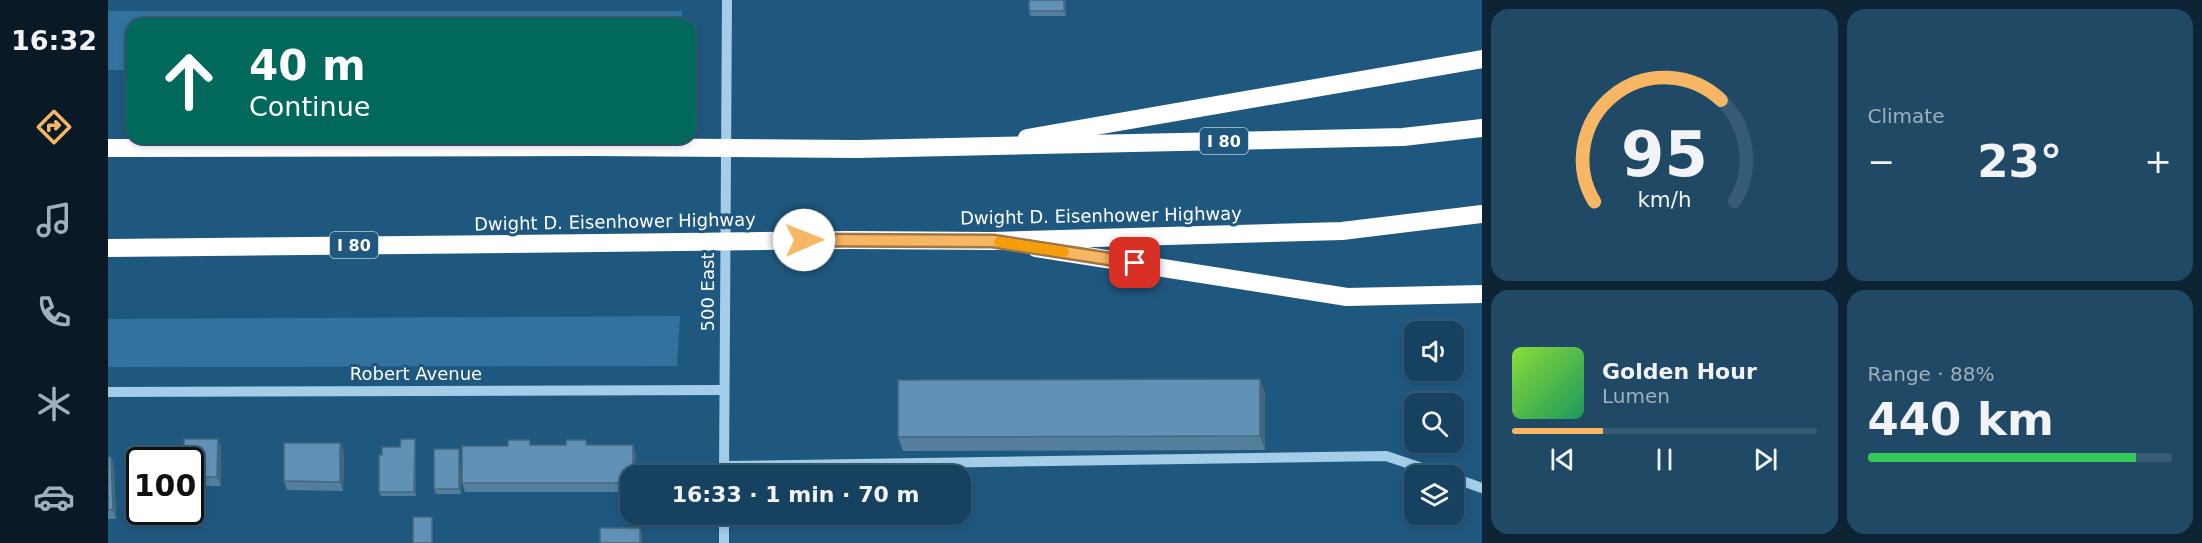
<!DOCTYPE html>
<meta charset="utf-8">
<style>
body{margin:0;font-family:"DejaVu Sans",sans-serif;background:#204965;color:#f1f3f6;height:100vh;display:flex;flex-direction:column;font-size:22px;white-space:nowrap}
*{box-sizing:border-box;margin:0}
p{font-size:20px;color:#9eb0bd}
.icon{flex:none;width:33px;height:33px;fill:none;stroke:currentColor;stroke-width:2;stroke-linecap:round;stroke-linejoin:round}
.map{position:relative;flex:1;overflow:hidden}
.drawer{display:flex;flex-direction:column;gap:9px;padding:9px;background:#0d2434;width:720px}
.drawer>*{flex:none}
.hud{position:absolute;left:18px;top:18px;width:570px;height:126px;border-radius:18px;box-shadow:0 3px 9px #0003,0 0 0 2px #365b74;background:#00695c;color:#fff;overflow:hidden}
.fabs{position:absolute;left:1296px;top:321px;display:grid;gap:12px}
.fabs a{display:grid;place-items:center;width:60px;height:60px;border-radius:12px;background:#17425f;box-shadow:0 3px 9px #0003,0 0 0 2px #365b74;font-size:30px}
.speed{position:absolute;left:18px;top:447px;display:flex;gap:12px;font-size:30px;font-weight:700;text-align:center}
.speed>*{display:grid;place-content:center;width:78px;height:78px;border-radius:50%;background:#17425f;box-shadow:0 3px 9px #0003,0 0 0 2px #365b74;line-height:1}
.speed .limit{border:3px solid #111;border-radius:9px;background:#fff;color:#111}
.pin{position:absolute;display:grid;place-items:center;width:51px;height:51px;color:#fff;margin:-26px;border-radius:12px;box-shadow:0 3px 9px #0006}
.me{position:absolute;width:66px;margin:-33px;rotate:89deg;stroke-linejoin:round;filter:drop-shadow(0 0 4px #0008)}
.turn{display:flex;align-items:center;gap:21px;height:126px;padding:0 24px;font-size:27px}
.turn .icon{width:78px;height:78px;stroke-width:2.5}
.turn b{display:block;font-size:42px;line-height:51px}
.big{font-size:45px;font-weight:700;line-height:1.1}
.drawer .tile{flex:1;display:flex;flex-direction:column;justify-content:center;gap:9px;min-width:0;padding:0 21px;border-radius:18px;background:#204965}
.drawer .dial{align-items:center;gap:0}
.dial svg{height:156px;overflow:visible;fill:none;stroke:#365b74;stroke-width:7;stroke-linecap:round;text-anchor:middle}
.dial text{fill:#f1f3f6;stroke:none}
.song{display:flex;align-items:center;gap:18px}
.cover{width:72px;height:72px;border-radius:9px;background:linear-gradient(135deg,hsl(90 70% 55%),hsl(150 70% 35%))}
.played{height:6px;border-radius:3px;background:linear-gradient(90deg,#f6b664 30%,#365b74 30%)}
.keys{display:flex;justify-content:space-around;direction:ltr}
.heat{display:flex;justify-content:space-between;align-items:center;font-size:33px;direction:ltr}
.charge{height:9px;border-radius:4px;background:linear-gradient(90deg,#34c759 88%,#365b74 0)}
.drawer .tiles{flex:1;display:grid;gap:9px;grid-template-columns:repeat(2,1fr)}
.trip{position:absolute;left:512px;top:465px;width:351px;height:60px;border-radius:18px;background:#17425f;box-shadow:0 3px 9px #0003,0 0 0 2px #365b74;font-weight:700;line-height:60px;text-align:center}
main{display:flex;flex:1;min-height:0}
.menu{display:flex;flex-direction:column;width:108px;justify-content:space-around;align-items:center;background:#091a26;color:#9eb0bd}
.menu .icon{width:42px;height:42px}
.menu .active{color:#f6b664}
.menu b{font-size:27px;color:#f1f3f6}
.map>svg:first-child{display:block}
.green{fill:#33729e}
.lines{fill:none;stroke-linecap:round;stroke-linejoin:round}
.minor{stroke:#a4cde8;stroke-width:10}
.highway{stroke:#fff;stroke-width:18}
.highway-bridge{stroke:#fff;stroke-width:18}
.wall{fill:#537e9c}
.shaded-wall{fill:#44667f}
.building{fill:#6192b5;stroke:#44667f;stroke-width:1.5}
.route-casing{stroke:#a07641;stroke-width:15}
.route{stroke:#f6b664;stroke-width:10}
.slow{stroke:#f59e0b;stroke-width:10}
.labels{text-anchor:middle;stroke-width:6;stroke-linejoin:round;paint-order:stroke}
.shield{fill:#1f587f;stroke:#bccdd9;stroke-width:1.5}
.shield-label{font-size:16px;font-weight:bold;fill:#fff}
.street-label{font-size:18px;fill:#fff;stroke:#1f587f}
</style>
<main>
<nav class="menu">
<b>16:32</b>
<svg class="icon active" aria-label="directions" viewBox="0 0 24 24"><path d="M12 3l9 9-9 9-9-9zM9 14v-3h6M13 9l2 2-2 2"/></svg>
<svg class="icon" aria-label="music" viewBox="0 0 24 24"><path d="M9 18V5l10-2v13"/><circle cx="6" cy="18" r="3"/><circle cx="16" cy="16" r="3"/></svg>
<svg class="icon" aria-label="phone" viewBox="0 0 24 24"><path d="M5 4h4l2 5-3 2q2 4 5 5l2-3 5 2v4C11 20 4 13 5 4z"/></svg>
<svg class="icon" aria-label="climate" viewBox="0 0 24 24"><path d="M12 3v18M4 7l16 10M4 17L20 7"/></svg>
<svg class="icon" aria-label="car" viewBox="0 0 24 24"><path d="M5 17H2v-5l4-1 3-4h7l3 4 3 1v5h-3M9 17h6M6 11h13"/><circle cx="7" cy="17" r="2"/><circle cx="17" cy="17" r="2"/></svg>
</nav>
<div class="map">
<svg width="1374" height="543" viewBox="0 0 1374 543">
<rect width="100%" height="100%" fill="#1f587f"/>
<g class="green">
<polygon points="0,11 574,11 574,24 24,24 24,70 0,70"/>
<polygon points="572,316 569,366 0,367 0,319"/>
</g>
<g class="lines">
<g class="minor">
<polyline points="0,392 616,390"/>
<polyline points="616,466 1278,456 1338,476"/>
<polyline points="616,476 619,0"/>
<polyline points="1346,478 1374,488"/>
<polyline points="616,543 616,514"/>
</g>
<g class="highway">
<polyline points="919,138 1374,59"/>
<polyline points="0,148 485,147"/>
<polyline points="749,149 1295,137 1374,128"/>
<polyline points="742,240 885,241 1234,231 1374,214"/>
<polyline points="0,248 491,243"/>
<polyline points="928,248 1239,297 1374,294"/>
</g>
<g class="highway-bridge">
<polyline points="485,147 749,149"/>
<polyline points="491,243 742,240"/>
</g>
</g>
<g class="wall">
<polygon points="921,0 958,0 958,16 922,16 921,11"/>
<polygon points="1152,379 1157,394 1157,450 795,451 790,437"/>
<polygon points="110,439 113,448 113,486 82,486 82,460"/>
<polygon points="307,439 308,444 308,496 273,496 271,492 274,455 292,447"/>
<polygon points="478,440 480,445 528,454 528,476 522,476 522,492 357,492 354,483 400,446 424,445 458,445"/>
<polygon points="232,443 236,452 235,491 179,490 176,481"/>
<polygon points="351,449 352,454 353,494 328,494 326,489"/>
<polygon points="0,457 3,457 6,466 8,519 0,519"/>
</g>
<g class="shaded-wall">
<polygon points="956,0 958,0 958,16 956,11"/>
<polygon points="1152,379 1157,394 1157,450 1152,436"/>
<polygon points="110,439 113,448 113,486 109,477"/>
<polygon points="307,439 308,444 308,496 306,492"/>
<polygon points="232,443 236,452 235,491 232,482"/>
<polygon points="525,445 528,454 528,476 525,476"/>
<polygon points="351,449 352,454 353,494 351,489"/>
<polygon points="3,457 6,466 8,519 5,510"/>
<polygon points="324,517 325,522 325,543 324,543"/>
<polygon points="532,528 534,533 534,543 532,543"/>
</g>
<g class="building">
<rect x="921" y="0" width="35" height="11"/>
<polygon points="1152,379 1152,436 790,437 790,380"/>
<polygon points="76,439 110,439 109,477 82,477 82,460 76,460"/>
<polygon points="293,439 307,439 306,492 271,492 271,455 274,455 274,447 292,447"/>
<polygon points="400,440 422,440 422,445 458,445 458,440 478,440 478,445 525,445 525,476 522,476 522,483 354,483 354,446 400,446"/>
<polygon points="176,443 232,443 232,482 176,481"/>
<rect x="326" y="449" width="25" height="40"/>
<polygon points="0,457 3,457 5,510 0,510"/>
<rect x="305" y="517" width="19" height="26"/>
<rect x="492" y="528" width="40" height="15"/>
</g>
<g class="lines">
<defs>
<polyline id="route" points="696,240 885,241 1027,263"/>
</defs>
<use href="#route" class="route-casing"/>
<use href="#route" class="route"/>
<polyline class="slow" points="891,242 956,252"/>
</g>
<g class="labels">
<g class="shield">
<rect x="1092" y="128" width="48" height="26" rx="4.5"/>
<rect x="222" y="232" width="48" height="26" rx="4.5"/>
</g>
<g class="shield-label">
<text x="1116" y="147">I 80</text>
<text x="246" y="251">I 80</text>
</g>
<g class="street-label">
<text transform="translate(993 216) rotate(-1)" y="6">Dwight D. Eisenhower Highway</text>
<text transform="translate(507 222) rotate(-1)" y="6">Dwight D. Eisenhower Highway</text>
<text transform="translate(600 292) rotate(-90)" y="6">500 East</text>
<text x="308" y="380">Robert Avenue</text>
</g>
</g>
</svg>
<div class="fabs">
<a><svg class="icon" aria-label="sound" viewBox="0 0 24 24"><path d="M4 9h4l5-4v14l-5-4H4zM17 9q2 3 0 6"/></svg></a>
<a><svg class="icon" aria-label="search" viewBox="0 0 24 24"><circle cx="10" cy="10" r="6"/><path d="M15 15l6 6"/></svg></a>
<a><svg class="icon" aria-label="layers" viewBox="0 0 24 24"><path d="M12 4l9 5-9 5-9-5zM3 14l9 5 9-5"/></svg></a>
</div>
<div class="speed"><div class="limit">100</div></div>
<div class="pin" style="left:1027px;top:263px;background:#d93025"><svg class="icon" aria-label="arrive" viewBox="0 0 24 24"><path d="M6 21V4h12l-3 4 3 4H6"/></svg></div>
<svg class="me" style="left:696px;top:240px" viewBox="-20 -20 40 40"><circle r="19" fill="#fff"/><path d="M0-13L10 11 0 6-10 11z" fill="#f6b664"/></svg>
<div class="trip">16:33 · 1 min · 70 m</div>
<div class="hud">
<div class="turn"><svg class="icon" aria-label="ahead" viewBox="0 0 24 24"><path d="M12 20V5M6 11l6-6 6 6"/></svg><div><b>40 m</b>Continue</div></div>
</div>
</div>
<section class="drawer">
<div class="tiles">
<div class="tile dial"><svg viewBox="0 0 100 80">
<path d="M14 69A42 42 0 1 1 86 69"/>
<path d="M14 69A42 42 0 0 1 79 17" stroke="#f6b664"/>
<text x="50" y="56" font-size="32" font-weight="700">95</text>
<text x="50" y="72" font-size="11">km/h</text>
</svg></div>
<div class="tile"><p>Climate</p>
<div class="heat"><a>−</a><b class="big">23°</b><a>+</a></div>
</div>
<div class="tile">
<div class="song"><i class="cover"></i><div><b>Golden Hour</b><p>Lumen</p></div></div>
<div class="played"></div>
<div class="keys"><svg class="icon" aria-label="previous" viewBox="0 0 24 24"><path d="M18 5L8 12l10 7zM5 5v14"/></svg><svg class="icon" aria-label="pause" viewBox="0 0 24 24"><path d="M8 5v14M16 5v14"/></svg><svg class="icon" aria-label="next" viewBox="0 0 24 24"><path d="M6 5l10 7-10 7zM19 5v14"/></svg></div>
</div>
<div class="tile"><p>Range · 88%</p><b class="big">440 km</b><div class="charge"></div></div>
</div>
</section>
</main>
